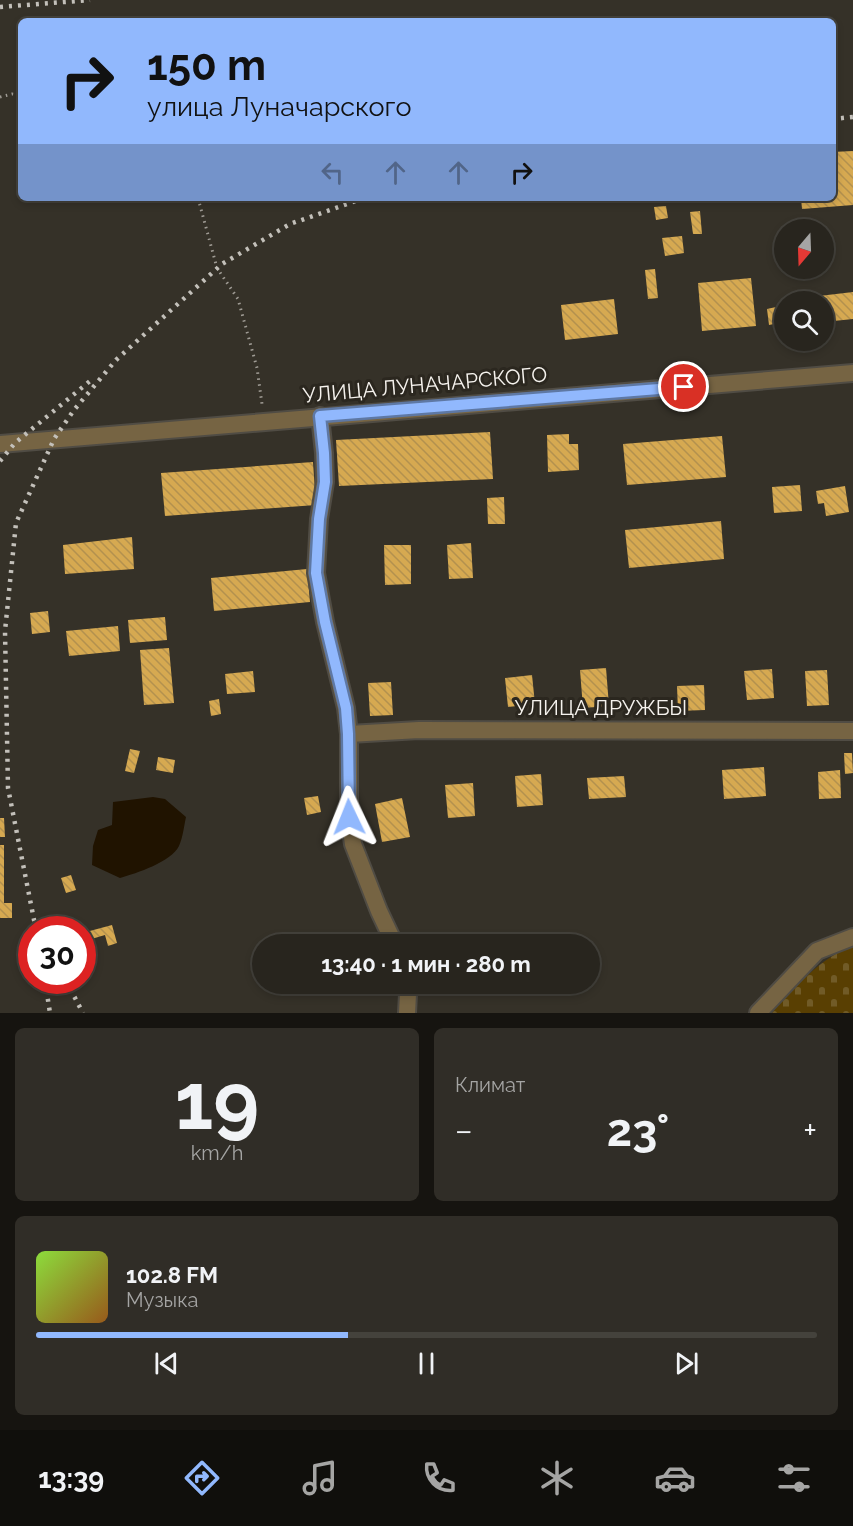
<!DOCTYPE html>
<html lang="ru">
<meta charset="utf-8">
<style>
body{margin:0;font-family:Raleway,sans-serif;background:#302d27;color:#f1f3f6;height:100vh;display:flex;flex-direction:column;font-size:22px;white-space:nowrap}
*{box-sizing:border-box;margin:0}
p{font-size:20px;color:#a5a5a4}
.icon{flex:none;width:33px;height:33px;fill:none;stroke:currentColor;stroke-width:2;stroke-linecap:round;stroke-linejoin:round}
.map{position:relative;height:1013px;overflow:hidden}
.side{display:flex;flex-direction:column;gap:15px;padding:15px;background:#161410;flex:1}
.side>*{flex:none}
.hud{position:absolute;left:18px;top:18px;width:818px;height:183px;border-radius:9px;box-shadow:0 3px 9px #0003,0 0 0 2px #44423c;background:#91b8fd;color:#111;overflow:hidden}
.needle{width:39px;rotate:199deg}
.fabs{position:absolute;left:774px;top:219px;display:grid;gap:12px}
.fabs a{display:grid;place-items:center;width:60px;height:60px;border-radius:50%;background:#28251e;box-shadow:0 3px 9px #0003,0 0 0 2px #44423c;font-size:30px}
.speed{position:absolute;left:18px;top:916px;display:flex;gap:12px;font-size:30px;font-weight:700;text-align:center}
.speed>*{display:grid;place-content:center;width:78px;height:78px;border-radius:50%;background:#28251e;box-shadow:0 3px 9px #0003,0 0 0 2px #44423c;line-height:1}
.speed .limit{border:9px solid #d22;background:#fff;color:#111}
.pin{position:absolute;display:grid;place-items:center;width:51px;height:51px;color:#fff;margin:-26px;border:3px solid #fff;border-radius:50%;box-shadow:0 2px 6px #0007}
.me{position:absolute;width:66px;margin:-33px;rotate:358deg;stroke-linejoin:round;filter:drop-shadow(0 0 4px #0008)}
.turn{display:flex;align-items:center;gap:21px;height:126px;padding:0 30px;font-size:27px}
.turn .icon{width:78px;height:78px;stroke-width:2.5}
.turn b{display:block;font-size:42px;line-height:51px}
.lanes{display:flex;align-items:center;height:57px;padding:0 30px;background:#0003;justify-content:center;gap:30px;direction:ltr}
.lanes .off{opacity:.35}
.big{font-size:45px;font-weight:700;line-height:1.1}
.side .tile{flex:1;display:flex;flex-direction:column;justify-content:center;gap:9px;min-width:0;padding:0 21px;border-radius:9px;background:#302d27}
.side .dial{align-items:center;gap:0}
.dial b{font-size:78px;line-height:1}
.song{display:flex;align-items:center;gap:18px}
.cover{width:72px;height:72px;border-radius:9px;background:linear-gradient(135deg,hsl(90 70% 55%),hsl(30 70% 35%))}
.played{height:6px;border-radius:3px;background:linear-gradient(90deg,#91b8fd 40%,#44423c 40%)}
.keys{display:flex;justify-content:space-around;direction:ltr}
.heat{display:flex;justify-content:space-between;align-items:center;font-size:33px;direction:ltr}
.side .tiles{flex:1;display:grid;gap:15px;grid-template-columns:1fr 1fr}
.tile:last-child{grid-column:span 2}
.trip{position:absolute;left:252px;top:934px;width:348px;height:60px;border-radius:30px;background:#28251e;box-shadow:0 3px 9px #0003,0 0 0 2px #44423c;font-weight:700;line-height:60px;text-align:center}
.tabs{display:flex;height:96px;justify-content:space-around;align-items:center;background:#100f0c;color:#a5a5a4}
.tabs .icon{width:42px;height:42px}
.tabs .active{color:#91b8fd}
.tabs b{font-size:27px;color:#f1f3f6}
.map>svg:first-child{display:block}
.cemetery{fill:url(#cemetery-stones)}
.water{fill:#201300}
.building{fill:url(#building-back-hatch)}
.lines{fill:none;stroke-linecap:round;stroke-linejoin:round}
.minor-casing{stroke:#504c44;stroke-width:20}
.tertiary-casing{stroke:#504c44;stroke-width:20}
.path{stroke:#9f9b94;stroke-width:3;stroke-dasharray:1.5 4.5;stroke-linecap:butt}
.minor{stroke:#766443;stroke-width:16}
.tertiary{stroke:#766443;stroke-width:16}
.rail{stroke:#c3c0ba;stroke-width:4.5;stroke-dasharray:3 6;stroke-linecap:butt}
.route-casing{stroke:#5e78a4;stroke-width:15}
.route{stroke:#91b8fd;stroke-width:10}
.labels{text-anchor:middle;stroke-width:6;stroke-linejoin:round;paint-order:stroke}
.street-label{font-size:21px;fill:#f6f3ee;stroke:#2b271f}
</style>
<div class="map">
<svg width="853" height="1013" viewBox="0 0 853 1013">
<defs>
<pattern id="cemetery-stones" width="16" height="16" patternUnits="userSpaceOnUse" patternTransform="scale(1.5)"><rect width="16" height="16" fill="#593f02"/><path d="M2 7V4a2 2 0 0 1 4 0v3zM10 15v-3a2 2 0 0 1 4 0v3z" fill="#715b27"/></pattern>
<pattern id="building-back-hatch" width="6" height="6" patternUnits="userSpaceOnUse" patternTransform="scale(1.5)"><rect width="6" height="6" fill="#d6a951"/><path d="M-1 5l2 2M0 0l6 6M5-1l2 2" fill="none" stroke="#b3914e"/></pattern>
</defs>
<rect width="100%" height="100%" fill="#353128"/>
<path class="cemetery" d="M853 945V1013H772C795 986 820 959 853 945Z"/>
<path class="water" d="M153 797 165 799 186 817C184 826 183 837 179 846 171 862 137 873 120 878L92 865 93 846 98 830 112 825 113 802Z"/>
<g class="building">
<polygon points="853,151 853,205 802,209 801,198 832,198 832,152"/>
<polygon points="666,206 668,218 656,220 654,207"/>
<polygon points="700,211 702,234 693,234 690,212"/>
<polygon points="682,236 684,253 665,256 662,238"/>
<polygon points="655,269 658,298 648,299 645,270"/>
<polygon points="751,278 756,326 702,331 698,283"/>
<polygon points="853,292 853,319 824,322 824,302 803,302 802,298"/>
<polygon points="614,299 618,334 565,340 561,305"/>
<polygon points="776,307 779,323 769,325 767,309"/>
<polygon points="490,432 493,479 339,486 336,440"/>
<polygon points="569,434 569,444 578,444 579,470 548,472 547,435"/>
<polygon points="722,436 726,477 627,485 623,444"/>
<polygon points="313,462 316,505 165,516 161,473"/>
<polygon points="800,485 802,511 774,513 772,487"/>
<polygon points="845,486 849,512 826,516 824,503 818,504 816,491"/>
<polygon points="504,497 505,524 488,524 487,498"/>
<polygon points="721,521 724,559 629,568 625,530"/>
<polygon points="132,537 134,569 65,574 63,545"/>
<polygon points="471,543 473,578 449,579 447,545"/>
<polygon points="384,545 411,545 411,584 385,585"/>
<polygon points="307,569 310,602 214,611 211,578"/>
<polygon points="48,611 50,632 32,634 30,613"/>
<polygon points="165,617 167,640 130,643 128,620"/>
<polygon points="118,626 120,651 69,656 66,631"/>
<polygon points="169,648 174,703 144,705 140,650"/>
<polygon points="606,668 609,706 583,708 580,670"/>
<polygon points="772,669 774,698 747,700 744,671"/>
<polygon points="827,670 829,705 807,706 805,671"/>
<polygon points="253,671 255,692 227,694 225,674"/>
<polygon points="532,675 535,704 508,707 505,678"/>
<polygon points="391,682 393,715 370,716 368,683"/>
<polygon points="704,685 705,710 678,711 677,686"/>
<polygon points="219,699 221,714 211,716 209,701"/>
<polygon points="130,749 140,751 134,773 125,771"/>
<polygon points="844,753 852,753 853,773 845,774"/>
<polygon points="158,757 175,760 173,773 156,770"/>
<polygon points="764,767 766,796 724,799 722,770"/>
<polygon points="840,770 841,798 819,799 818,772"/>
<polygon points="541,774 543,805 517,807 515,776"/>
<polygon points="624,776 626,797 589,799 587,778"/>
<polygon points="473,783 475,816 448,818 445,785"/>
<polygon points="318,796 321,812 307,815 304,798"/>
<polygon points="402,798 410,837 382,842 375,804"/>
<polygon points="0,818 4,818 5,837 0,837"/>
<polygon points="0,845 4,845 4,903 12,903 12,918 0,918"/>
<polygon points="71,875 76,890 66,893 61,878"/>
<polygon points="112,925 117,943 108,946 105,935 88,940 86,932"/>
</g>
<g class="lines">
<defs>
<g id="minor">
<polyline points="320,416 324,453 325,482 319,519 316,573 325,622 346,708 349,734 349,817 353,844 379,911 395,945"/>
<polyline points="349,734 419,730 853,731"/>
<polyline points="406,984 408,994 407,1013"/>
<polyline points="758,1013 817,951 853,937"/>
</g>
<polyline id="tertiary" points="0,444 853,373"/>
</defs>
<use href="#minor" class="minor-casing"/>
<use href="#tertiary" class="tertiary-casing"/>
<g class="path">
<polyline points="0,97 12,94 21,95"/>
<polyline points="198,198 217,268 238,299 257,368 262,404"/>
</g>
<use href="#minor" class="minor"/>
<use href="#tertiary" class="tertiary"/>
<g class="rail">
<polyline points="0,7 90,0"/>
<polyline points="832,119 853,117"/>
<polyline points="0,461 15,443 90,381"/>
<polyline points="36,930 8,788 5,631 16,523 54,439 74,410 116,360 222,264 290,224 364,198"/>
<polyline points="45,981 50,1013"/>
<polyline points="66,981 83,1013"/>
</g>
</g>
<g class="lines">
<defs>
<polyline id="route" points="349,817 348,734 346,708 325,622 316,573 319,519 325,482 324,453 320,416 684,387"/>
</defs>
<use href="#route" class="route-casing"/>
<use href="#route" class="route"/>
</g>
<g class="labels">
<g class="street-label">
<text transform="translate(425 385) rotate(-5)" y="7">УЛИЦА ЛУНАЧАРСКОГО</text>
<text x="601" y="715">УЛИЦА ДРУЖБЫ</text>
</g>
</g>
</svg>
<div class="fabs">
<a><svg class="needle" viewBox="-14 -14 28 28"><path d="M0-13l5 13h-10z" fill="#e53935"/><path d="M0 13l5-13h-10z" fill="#a5a5a4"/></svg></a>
<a><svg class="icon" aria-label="search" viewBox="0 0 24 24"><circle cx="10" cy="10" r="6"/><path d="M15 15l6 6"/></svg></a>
</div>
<div class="speed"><div class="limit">30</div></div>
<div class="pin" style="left:684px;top:387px;background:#d93025"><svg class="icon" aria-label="arrive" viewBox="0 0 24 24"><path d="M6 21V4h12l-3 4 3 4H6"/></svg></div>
<svg class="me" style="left:349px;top:817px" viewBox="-20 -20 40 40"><path d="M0-17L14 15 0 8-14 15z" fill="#91b8fd" stroke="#fff" stroke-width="4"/></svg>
<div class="trip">13:40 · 1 мин · 280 m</div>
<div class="hud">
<div class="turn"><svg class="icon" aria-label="right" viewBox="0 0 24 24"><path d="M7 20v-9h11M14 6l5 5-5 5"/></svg><div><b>150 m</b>улица Луначарского</div></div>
<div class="lanes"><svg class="icon off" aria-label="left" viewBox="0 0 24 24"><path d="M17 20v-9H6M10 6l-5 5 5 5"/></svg><svg class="icon off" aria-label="ahead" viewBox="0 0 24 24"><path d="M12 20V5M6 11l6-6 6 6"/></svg><svg class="icon off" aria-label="ahead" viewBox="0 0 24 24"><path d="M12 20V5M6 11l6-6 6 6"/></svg><svg class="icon" aria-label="right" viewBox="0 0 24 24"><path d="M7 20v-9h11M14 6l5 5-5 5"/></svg></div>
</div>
</div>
<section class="side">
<div class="tiles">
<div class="tile dial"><b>19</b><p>km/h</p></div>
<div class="tile"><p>Климат</p>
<div class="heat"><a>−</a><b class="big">23°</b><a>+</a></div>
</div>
<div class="tile">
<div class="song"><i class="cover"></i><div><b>102.8 FM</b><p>Музыка</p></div></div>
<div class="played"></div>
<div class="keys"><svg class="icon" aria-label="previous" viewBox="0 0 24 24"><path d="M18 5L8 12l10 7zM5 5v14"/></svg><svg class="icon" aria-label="pause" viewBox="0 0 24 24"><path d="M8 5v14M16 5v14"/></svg><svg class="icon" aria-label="next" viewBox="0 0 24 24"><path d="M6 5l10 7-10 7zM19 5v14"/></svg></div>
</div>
</div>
</section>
<nav class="tabs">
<b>13:39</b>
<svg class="icon active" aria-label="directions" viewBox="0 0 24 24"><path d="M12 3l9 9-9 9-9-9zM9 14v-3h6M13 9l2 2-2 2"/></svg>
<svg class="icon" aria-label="music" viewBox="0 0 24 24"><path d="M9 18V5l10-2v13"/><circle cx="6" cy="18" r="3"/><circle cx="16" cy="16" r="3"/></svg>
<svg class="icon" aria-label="phone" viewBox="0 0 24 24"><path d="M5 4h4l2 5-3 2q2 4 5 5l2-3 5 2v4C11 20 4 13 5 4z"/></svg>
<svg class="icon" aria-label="climate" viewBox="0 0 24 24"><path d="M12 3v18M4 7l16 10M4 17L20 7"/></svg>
<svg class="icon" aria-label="car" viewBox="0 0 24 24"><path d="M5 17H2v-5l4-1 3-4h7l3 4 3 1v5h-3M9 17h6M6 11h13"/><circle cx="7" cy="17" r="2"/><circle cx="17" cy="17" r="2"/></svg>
<svg class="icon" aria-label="filters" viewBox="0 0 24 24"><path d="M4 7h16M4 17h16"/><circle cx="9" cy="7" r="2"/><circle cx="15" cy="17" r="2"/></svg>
</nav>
